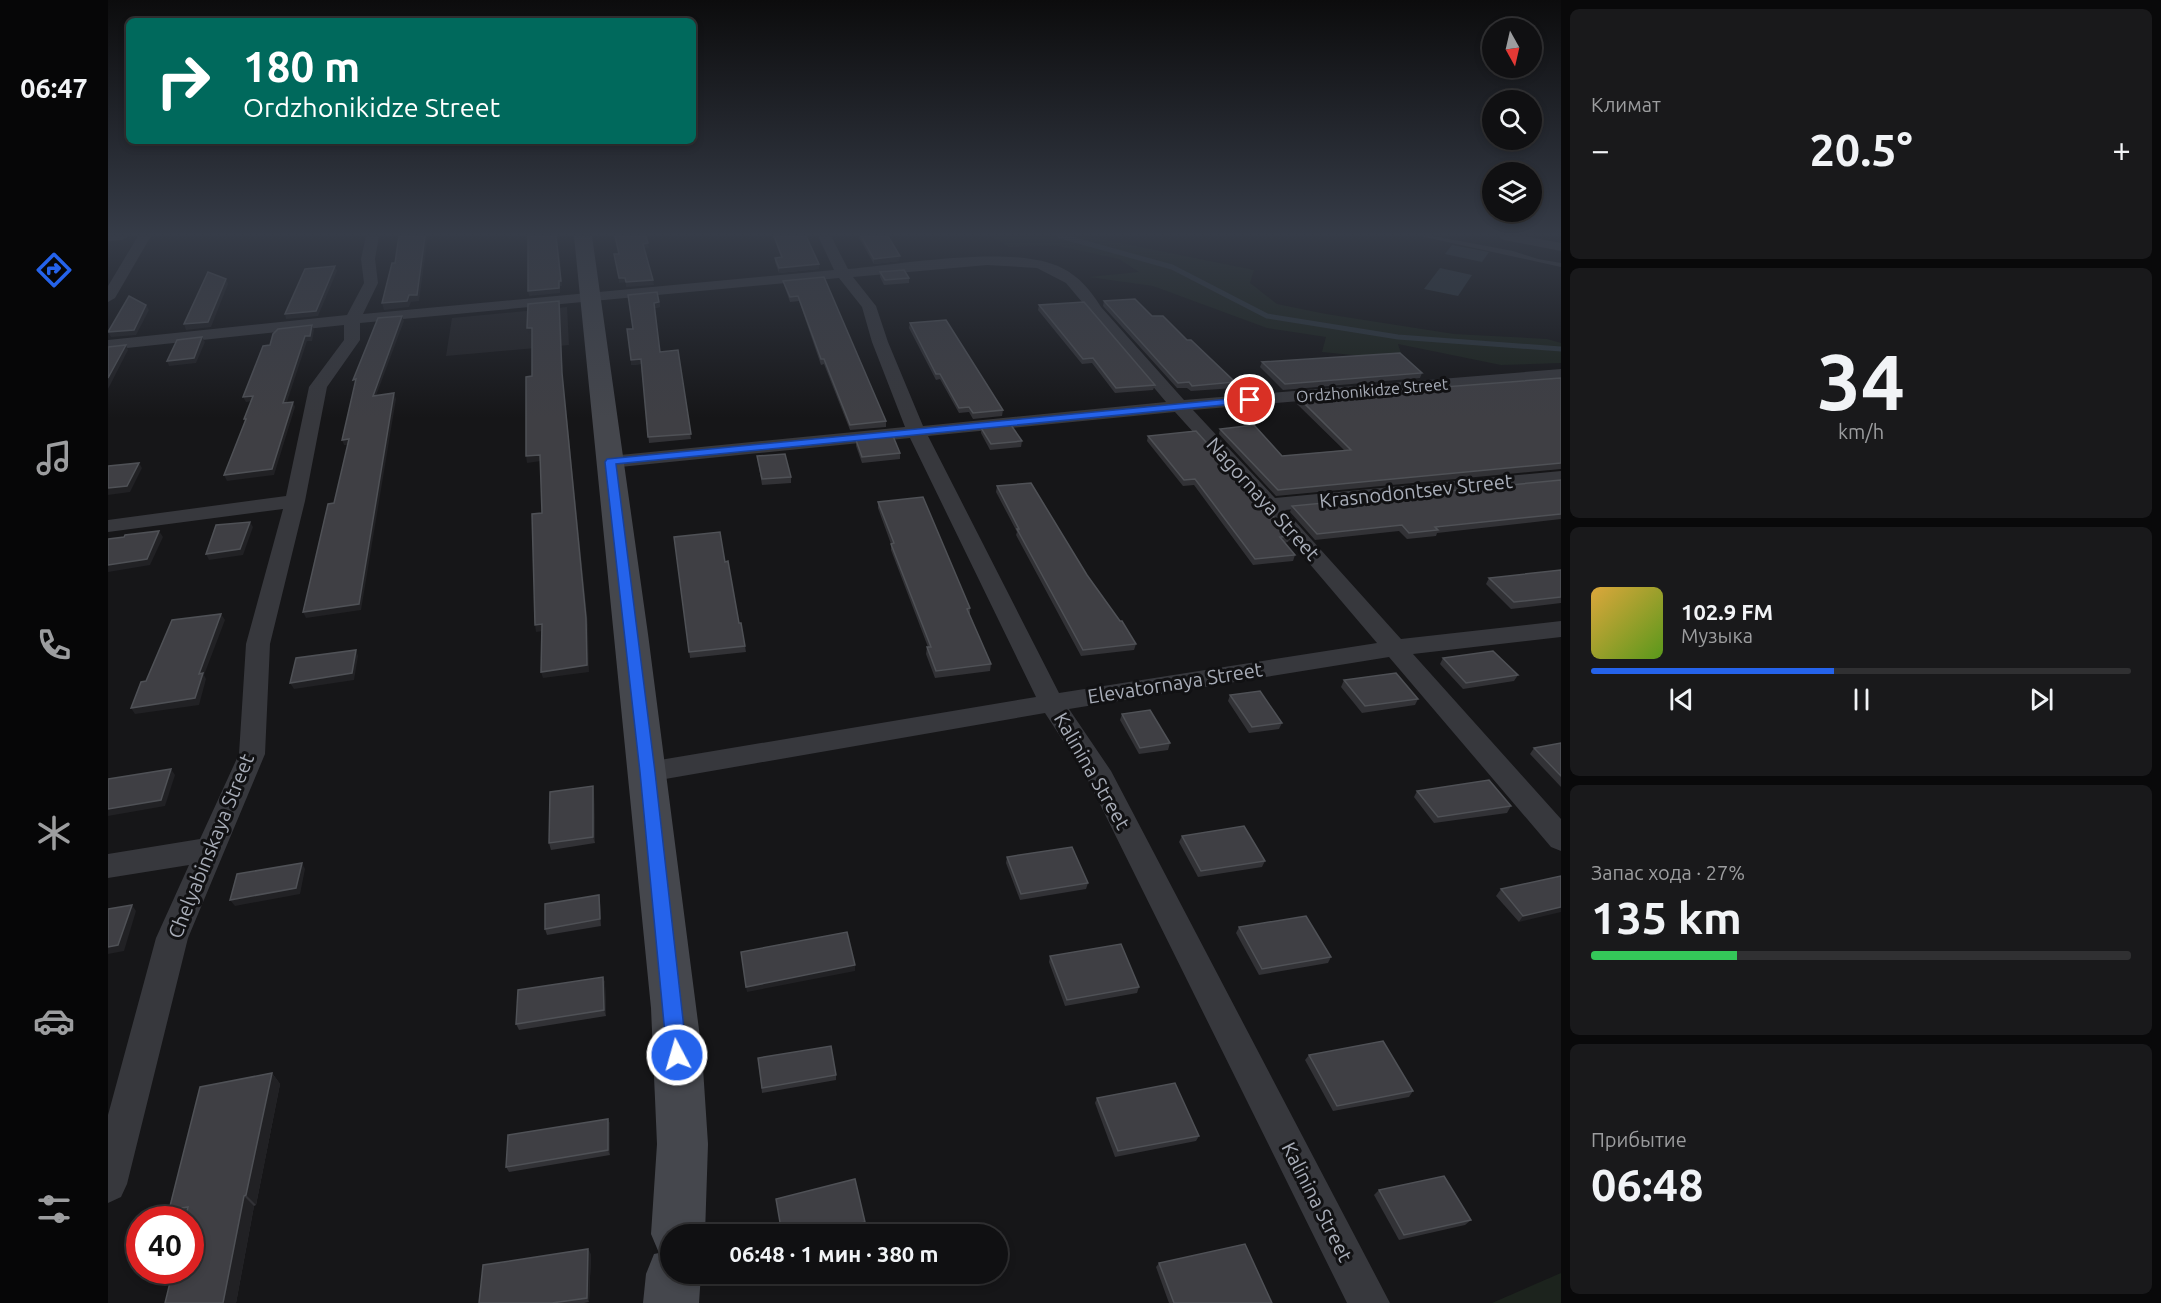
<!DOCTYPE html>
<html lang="ru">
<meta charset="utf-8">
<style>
body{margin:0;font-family:Ubuntu,sans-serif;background:#19191b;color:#f1f3f6;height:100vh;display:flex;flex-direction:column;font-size:22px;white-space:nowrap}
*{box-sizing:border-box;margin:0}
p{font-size:20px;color:#9c9d9f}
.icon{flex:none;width:33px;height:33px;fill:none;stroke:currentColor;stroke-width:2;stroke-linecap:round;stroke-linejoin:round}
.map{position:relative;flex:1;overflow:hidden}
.sheet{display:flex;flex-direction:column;gap:9px;padding:9px;background:#09090a;width:600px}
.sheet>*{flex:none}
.banner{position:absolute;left:18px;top:18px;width:570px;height:126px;border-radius:9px;box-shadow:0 3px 9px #0003,0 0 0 2px #303032;background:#00695c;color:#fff;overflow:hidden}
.needle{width:39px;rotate:172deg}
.buttons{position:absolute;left:1374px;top:18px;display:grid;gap:12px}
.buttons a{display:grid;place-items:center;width:60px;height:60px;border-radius:50%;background:#101012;box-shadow:0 3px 9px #0003,0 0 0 2px #303032;font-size:30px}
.speed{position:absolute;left:18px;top:1206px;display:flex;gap:12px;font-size:30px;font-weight:700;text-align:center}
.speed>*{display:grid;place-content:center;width:78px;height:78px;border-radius:50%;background:#101012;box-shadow:0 3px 9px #0003,0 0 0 2px #303032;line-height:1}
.speed .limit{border:9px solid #d22;background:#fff;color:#111}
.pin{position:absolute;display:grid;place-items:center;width:51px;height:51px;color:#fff;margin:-26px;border:3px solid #fff;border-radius:50%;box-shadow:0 2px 6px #0007}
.me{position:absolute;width:66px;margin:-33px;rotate:354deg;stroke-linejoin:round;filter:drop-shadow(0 0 4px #0008)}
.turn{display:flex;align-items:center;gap:21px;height:126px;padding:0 18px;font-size:27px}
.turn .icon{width:78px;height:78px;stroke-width:2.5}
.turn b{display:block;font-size:42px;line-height:51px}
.big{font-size:45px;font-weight:700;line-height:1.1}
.sheet .tile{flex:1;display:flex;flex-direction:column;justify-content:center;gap:9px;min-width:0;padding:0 21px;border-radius:9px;background:#19191b}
.sheet .dial{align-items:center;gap:0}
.dial b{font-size:78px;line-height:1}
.song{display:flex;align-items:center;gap:18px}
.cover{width:72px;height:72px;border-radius:9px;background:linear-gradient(135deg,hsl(40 70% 55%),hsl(90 70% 35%))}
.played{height:6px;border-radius:3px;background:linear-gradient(90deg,#2563eb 45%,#303032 45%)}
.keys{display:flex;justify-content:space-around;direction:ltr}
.heat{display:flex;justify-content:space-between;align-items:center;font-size:33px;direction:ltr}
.charge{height:9px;border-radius:4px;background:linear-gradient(90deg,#34c759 27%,#303032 0)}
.trip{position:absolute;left:552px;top:1224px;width:348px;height:60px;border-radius:30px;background:#101012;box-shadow:0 3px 9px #0003,0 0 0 2px #303032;font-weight:700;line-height:60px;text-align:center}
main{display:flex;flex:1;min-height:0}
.tabs{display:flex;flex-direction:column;width:108px;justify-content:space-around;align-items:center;background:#060607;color:#9c9d9f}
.tabs .icon{width:42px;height:42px}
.tabs .active{color:#2563eb}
.tabs b{font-size:27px;color:#f1f3f6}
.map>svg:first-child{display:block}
.built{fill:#222225}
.green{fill:#1c231d}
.water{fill:#2c353c}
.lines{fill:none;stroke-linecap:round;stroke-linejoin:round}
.stream{stroke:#2c353c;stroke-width:5}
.lane{fill:#37383d;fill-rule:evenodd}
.street{fill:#37383d;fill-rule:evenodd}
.secondary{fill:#45474d;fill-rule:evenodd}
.wall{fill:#323236}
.shaded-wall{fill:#212124}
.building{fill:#3f3f44;stroke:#4f5156;stroke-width:1.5}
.route{fill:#2563eb;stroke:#184099;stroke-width:1.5}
.labels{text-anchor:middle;stroke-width:6;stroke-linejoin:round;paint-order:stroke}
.far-street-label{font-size:16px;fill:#a8adb8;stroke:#111113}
.street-label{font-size:20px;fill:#a8adb8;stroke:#111113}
</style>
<main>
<nav class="tabs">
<b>06:47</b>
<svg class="icon active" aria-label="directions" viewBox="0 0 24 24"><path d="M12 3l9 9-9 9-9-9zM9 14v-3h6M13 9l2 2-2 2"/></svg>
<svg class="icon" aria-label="music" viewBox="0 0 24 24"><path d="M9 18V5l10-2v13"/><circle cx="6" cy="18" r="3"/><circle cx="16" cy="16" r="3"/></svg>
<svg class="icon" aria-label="phone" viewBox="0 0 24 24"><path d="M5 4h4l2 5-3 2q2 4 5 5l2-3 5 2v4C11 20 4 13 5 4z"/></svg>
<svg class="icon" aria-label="climate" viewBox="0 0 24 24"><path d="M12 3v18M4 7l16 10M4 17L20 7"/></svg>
<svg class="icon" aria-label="car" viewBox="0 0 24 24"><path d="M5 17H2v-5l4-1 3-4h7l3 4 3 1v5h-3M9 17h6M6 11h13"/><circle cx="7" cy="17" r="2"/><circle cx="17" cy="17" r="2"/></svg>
<svg class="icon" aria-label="filters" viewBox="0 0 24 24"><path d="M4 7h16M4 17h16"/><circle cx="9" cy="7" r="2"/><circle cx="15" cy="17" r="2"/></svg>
</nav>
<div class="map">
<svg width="1453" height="1303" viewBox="0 0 1453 1303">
<rect width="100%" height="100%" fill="#161618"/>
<polygon class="built" points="459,307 461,345 338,356 344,318"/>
<g class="green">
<polygon points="883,236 978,236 1146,270 1142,283 1169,304 1218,314 1346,334 1439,339 1453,343 1453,363 1393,365 1290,344 1295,360 1214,352 1218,337 1159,328 1045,286 981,277 1031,272 1011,259 950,246 901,247"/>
<polygon points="1453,1273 1453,1303 1384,1303"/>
</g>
<g class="water">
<polygon points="1344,245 1381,252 1374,262 1337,254"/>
<polygon points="1332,268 1364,275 1350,296 1316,289"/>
</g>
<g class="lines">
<polyline class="stream" points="952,236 1064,267 1159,316 1290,337 1453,349"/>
<polygon class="lane" points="1312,236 1325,236 1405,251 1430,259 1453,263 1453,267"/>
<g class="street">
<polygon points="0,236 21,236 14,240 0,241"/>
<polygon points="30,236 43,236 7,298 0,302 0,286"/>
<path d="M258 236H271L267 259 270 283 255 314 726 270 710 236H723L740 269C795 264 907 244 954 268 972 277 983 291 993 307L1076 400 1453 369V379L1085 410 1167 498 1453 471V483L1177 510 1293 639 1453 621V637L1305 654 1453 819V851L1443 847 1281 657 961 709 1003 771 1282 1303H1239L978 776 937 713 540 782 530 779 526 772 530 765 540 762 928 697 802 438 502 468 495 466 492 462 495 458 502 456 797 427 764 342 754 307 731 278 252 323V340L219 387 197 501 162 644 157 754 80 938 19 1184 13 1197 0 1203V1115L48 938 81 865 0 878V854L92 839 131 754 138 644 175 509 0 532V520L178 496 201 387 236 340V325L0 350V340L239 315 256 283 253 259ZM879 265 929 268 958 283 1058 402 815 426 780 342 768 306 745 277ZM1067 412 1155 509 1269 643 951 693 820 436Z"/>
<polygon points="1389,236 1416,236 1453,243 1453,251 1396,240"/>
</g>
<polygon class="secondary" points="466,236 484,236 540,634 594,1053 600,1144 597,1234 562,1234 562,1274 593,1274 591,1303 535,1303 538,1274 546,1254 551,1253 543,1234 549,1144 543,1008"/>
</g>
<g class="wall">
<polygon points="665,236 698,236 711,269 671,273 667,262 667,258 673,257"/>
<polygon points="750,236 780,236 791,261 766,264"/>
<polygon points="772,272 801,278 801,283 776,285 772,277"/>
<polygon points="716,277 778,421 778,427 742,430 716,364 713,365 691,301 682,302 676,285 675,281"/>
<polygon points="996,301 1044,316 1079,340 1127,382 1126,388 1083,391 1079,388 1069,388 995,306"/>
<polygon points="551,302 552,307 546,308 552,352 570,350 583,439 541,443 533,364 523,365 524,329"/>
<polygon points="931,305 1047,385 1045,390 1007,393 984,363 974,364 930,310"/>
<polygon points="802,323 895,410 894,416 865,419 861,412 851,413 832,379 828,380 801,328"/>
<polygon points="1154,362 1314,373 1312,378 1175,390 1152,367"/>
<polygon points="1453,378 1453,469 1168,496 1111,434 1112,429 1174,456 1236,450 1189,404 1191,398"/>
<polygon points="873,428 914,441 913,447 882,450 873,433"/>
<polygon points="1040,436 1183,536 1180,542 1176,543 1187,555 1185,561 1145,565 1086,485 1075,486 1039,441"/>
<polygon points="748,440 792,453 792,459 754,463 748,446"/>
<polygon points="649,456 683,477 683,483 654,485"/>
<polygon points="1453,480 1453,519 1329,533 1328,536 1299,539 1291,531 1207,540 1182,512 1184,506"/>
<polygon points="889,486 979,575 1028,644 1026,650 973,656 908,535 909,532 888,492"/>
<polygon points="770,502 862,608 862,615 883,664 882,671 827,678 818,654 819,647 820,647 783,550 783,544 770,508"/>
<polygon points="566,537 631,623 637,646 638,652 582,658"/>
<polygon points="1453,570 1453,603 1403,609 1378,584 1381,578"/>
<polygon points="1335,658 1410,675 1406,681 1355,689 1332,664"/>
<polygon points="1236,680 1310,699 1307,705 1254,713 1233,687"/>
<polygon points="1122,695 1174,723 1171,729 1141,733 1120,701"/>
<polygon points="1014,714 1062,743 1060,750 1031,754 1012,720"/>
<polygon points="1453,743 1453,787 1422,754 1426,748"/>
<polygon points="1309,791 1403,806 1399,813 1326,823 1306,797"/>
<polygon points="486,793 487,843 443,850 441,843"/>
<polygon points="1074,836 1157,861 1154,867 1090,877 1071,842"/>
<polygon points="899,857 980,883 978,889 912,900 898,863"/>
<polygon points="1453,876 1411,922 1388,896 1393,889"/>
<polygon points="492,901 493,926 439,935 437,929"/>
<polygon points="1131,927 1223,957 1220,963 1151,975 1128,933"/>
<polygon points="942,956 1031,987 1029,993 957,1006 941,962"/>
<polygon points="495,977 497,983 498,1016 411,1030 408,1024"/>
<polygon points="1201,1055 1305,1091 1301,1097 1225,1111 1197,1060"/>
<polygon points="650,1058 728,1075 728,1080 654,1093"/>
<polygon points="164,1073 172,1084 148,1205 146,1206 128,1303 57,1303 82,1220 71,1220 61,1210"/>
<polygon points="989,1098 1091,1136 1088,1141 1007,1157 987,1103"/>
<polygon points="500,1119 502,1124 502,1155 401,1172 398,1167"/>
<polygon points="1271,1190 1363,1220 1357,1225 1291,1240 1266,1195"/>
<polygon points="483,1254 481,1302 476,1303 371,1303"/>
<polygon points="1051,1263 1164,1303 1061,1303 1048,1267"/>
</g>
<g class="shaded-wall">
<polygon points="317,236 320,236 311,301 303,302 301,307 276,310 274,303"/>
<polygon points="448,236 452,258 454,286 452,286 452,293 421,296 420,291"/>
<polygon points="540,243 541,248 536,248 535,244"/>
<polygon points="792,256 791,261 766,264 766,259"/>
<polygon points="711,264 711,269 671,273 671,268"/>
<polygon points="227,266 229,271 210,316 178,319 177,314"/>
<polygon points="511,278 517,278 518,282 511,283"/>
<polygon points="118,279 120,284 103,327 78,330 76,324"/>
<polygon points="545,280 546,285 518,287 518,282"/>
<polygon points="451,301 455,379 480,624 481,672 435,678 433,672 454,373"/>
<polygon points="551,302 552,307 546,308 546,303"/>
<polygon points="38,305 41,310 28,335 3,337 0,332"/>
<polygon points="294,316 296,321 266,401 265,396"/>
<polygon points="204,325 206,330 204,341 199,341 177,408 175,403 197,336"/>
<polygon points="419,328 424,328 425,333 421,334"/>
<polygon points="94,337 97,342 88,363 61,366 59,361"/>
<polygon points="18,345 20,350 0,389 0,378"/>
<polygon points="533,359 533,364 523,365 523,360"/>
<polygon points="286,393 288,399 253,610 198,618 195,612"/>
<polygon points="145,396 147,401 138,402 135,397"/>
<polygon points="185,402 187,407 166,475 119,481 116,475"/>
<polygon points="241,439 243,445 236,445 234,440"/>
<polygon points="432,455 433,461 419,463 418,456"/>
<polygon points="31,463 34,468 22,492 0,495 0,488"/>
<polygon points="142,522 145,527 135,555 101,560 98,554"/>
<polygon points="51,531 55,537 42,565 0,572 0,565"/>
<polygon points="113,614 117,620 96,675 98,679 91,705 27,714 23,708 91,674"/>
<polygon points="434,624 435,631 428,632 427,625"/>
<polygon points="248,650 250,656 246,680 186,689 182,683"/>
<polygon points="63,769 67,775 57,806 0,816 0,809"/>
<polygon points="485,786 486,793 487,843 485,837"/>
<polygon points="194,863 197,869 192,894 127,906 122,900"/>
<polygon points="491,895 492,901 493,926 492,919"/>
<polygon points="24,905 28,911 16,951 0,954 0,947"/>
<polygon points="1453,907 1453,912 1411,922 1415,916"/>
<polygon points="747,965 747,971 639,992 638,987"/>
<polygon points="495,977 497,983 498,1016 496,1010"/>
<polygon points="164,1073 172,1084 148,1205 138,1195"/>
<polygon points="500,1119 502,1124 502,1155 500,1150"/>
<polygon points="136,1196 146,1206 128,1303 115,1303"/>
<polygon points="757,1222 756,1227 727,1234 709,1234"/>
<polygon points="480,1249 483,1254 481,1302 479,1298"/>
</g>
<g class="building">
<polygon points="291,236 317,236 309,295 301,295 299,301 274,303 284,263 287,263"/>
<polygon points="420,236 448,236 453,281 451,281 451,288 420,291"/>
<polygon points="507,236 538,236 540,243 535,244 545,280 518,282 517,278 511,278 506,254 511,254"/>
<polygon points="666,236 698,236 711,264 671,268 667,258 674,257"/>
<polygon points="753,236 780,236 792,256 766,259"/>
<polygon points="227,266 208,311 177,314 197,269"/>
<polygon points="796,270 801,278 777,280 772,272"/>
<polygon points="100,272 118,279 100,322 76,324"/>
<polygon points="716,277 778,421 742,425 716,359 713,359 690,296 682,297 675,281"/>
<polygon points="549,292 551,302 546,303 552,352 570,350 583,434 540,437 533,359 523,360 519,329 525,329 520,295"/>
<polygon points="21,296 38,305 26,330 0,332"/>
<polygon points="1027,299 1044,316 1055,316 1079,340 1083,340 1127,382 1084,386 1081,382 1070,383 996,301"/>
<polygon points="451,301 454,373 478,618 479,665 433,672 434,624 427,625 424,514 434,513 432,455 418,456 418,377 424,376 424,328 419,328 420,304"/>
<polygon points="976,302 1047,385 1008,388 985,358 975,359 931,305"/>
<polygon points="294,316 265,396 286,393 251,604 195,612 220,504 226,503 241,439 234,440 248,379 245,380 270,318"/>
<polygon points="838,320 895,410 865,413 861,407 851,408 832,374 828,374 802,323"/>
<polygon points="204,325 202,336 197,336 175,403 185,402 164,469 116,475 138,419 136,419 145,396 135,397 155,346 162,345 165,334 170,329"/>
<polygon points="94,337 86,358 59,361 69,340"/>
<polygon points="18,345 0,378 0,347"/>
<polygon points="1292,353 1314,373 1177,384 1154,362"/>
<polygon points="1453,378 1453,463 1170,490 1112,429 1146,425 1174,456 1243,450 1191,398"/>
<polygon points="903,425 914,441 883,444 873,428"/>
<polygon points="1088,431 1183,536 1172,537 1187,555 1147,559 1087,479 1076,480 1040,436"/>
<polygon points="785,436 792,453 754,457 748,440"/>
<polygon points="677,454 683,477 654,479 649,456"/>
<polygon points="31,463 19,486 0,488 0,466"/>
<polygon points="1453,480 1453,514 1327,527 1330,530 1301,533 1294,525 1209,534 1184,506"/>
<polygon points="923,483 979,575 1012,621 1014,621 1028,644 975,650 909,529 911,529 889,486"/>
<polygon points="815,497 862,608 859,609 883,664 828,671 819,647 823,647 783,544 786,543 770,502"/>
<polygon points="142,522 132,549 98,554 108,525"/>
<polygon points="51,531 39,559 0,565 0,539 16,537 17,535"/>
<polygon points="612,532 617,562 620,561 631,623 633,623 637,646 581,652 566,537"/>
<polygon points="1453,570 1453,597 1406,602 1381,578"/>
<polygon points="113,614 91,674 95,673 87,698 23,708 33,682 38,681 64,620"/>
<polygon points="248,650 244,673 182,683 188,658"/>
<polygon points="1385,651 1410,675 1358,683 1335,658"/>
<polygon points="1288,673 1310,699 1257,706 1236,680"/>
<polygon points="1152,691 1174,723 1144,727 1122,695"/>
<polygon points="1042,710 1062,743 1032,748 1014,714"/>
<polygon points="1453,743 1453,776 1426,748"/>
<polygon points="63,769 53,800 0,809 0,779"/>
<polygon points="1381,780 1403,806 1330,817 1309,791"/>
<polygon points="485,786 485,837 441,843 442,792"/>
<polygon points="1136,826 1157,861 1093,871 1074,836"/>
<polygon points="964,847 980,883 913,894 899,857"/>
<polygon points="194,863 188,888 122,900 129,874"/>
<polygon points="1453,876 1453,907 1415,916 1393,889"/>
<polygon points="491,895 492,919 437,929 437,904"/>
<polygon points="24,905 10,945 0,947 0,909"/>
<polygon points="1198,916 1223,957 1154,969 1131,927"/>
<polygon points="739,932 747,965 638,987 633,952"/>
<polygon points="1013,944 1031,987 959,1000 942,956"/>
<polygon points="495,977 496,1010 408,1024 410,990"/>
<polygon points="1275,1041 1305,1091 1229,1106 1201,1055"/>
<polygon points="723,1046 728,1075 654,1088 650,1058"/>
<polygon points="164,1073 138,1195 136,1196 115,1303 57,1303 65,1270 82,1270 82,1220 77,1220 80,1207 61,1210 92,1087"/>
<polygon points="1067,1083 1091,1136 1010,1151 989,1098"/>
<polygon points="500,1119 500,1150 398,1167 400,1135"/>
<polygon points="1336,1176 1363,1220 1296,1235 1271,1190"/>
<polygon points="747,1179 757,1222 709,1234 674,1234 668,1199"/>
<polygon points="1137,1244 1164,1303 1066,1303 1051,1263"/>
<polygon points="480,1249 479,1298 444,1303 371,1303 375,1265"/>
</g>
<linearGradient id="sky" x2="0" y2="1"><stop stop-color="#0c0c0d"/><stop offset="0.56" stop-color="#363c48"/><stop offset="1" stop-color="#363c48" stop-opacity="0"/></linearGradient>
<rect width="1453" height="418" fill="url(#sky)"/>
<polygon class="route" points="1142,397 1147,400 1146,402 508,464 547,772 579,1055 576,1062 569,1064 562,1062 559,1055 532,772 497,462 499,459"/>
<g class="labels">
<g class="far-street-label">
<text transform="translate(1264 390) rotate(-5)" y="6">Ordzhonikidze Street</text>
</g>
<g class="street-label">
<text transform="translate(1308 491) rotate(-6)" y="7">Krasnodontsev Street</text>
<text transform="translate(1155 499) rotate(48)" y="7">Nagornaya Street</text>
<text transform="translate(1067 683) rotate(-9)" y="7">Elevatornaya Street</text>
<text transform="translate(984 771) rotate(60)" y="7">Kalinina Street</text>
<text transform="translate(103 846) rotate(-68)" y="7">Chelyabinskaya Street</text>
<text transform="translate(1209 1202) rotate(63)" y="7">Kalinina Street</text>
</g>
</g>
</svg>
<div class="buttons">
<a><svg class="needle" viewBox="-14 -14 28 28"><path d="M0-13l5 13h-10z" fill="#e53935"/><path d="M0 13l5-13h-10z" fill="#9c9d9f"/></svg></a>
<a><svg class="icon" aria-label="search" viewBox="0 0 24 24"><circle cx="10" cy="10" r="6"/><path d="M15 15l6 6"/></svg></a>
<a><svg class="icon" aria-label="layers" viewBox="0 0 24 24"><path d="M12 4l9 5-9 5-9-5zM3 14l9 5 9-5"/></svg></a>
</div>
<div class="speed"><div class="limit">40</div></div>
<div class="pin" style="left:1142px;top:400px;background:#d93025"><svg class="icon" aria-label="arrive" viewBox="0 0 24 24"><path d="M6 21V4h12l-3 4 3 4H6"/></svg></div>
<svg class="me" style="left:569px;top:1055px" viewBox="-20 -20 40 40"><circle r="17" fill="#2563eb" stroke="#fff" stroke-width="3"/><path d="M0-11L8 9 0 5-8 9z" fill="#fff"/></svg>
<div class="trip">06:48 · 1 мин · 380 m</div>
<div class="banner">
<div class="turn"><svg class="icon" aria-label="right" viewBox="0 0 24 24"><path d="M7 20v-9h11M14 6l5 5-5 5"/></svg><div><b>180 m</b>Ordzhonikidze Street</div></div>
</div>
</div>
<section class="sheet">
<div class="tile"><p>Климат</p>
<div class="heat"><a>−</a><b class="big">20.5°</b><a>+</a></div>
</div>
<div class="tile dial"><b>34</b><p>km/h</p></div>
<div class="tile">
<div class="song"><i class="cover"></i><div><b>102.9 FM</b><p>Музыка</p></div></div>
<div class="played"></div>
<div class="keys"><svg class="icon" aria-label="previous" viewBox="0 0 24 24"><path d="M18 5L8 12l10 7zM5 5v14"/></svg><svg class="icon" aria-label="pause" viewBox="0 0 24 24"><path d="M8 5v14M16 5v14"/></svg><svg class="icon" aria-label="next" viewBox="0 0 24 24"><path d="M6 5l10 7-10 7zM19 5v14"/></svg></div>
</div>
<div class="tile"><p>Запас хода · 27%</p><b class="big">135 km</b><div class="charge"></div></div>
<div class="tile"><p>Прибытие</p><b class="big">06:48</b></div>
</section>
</main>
